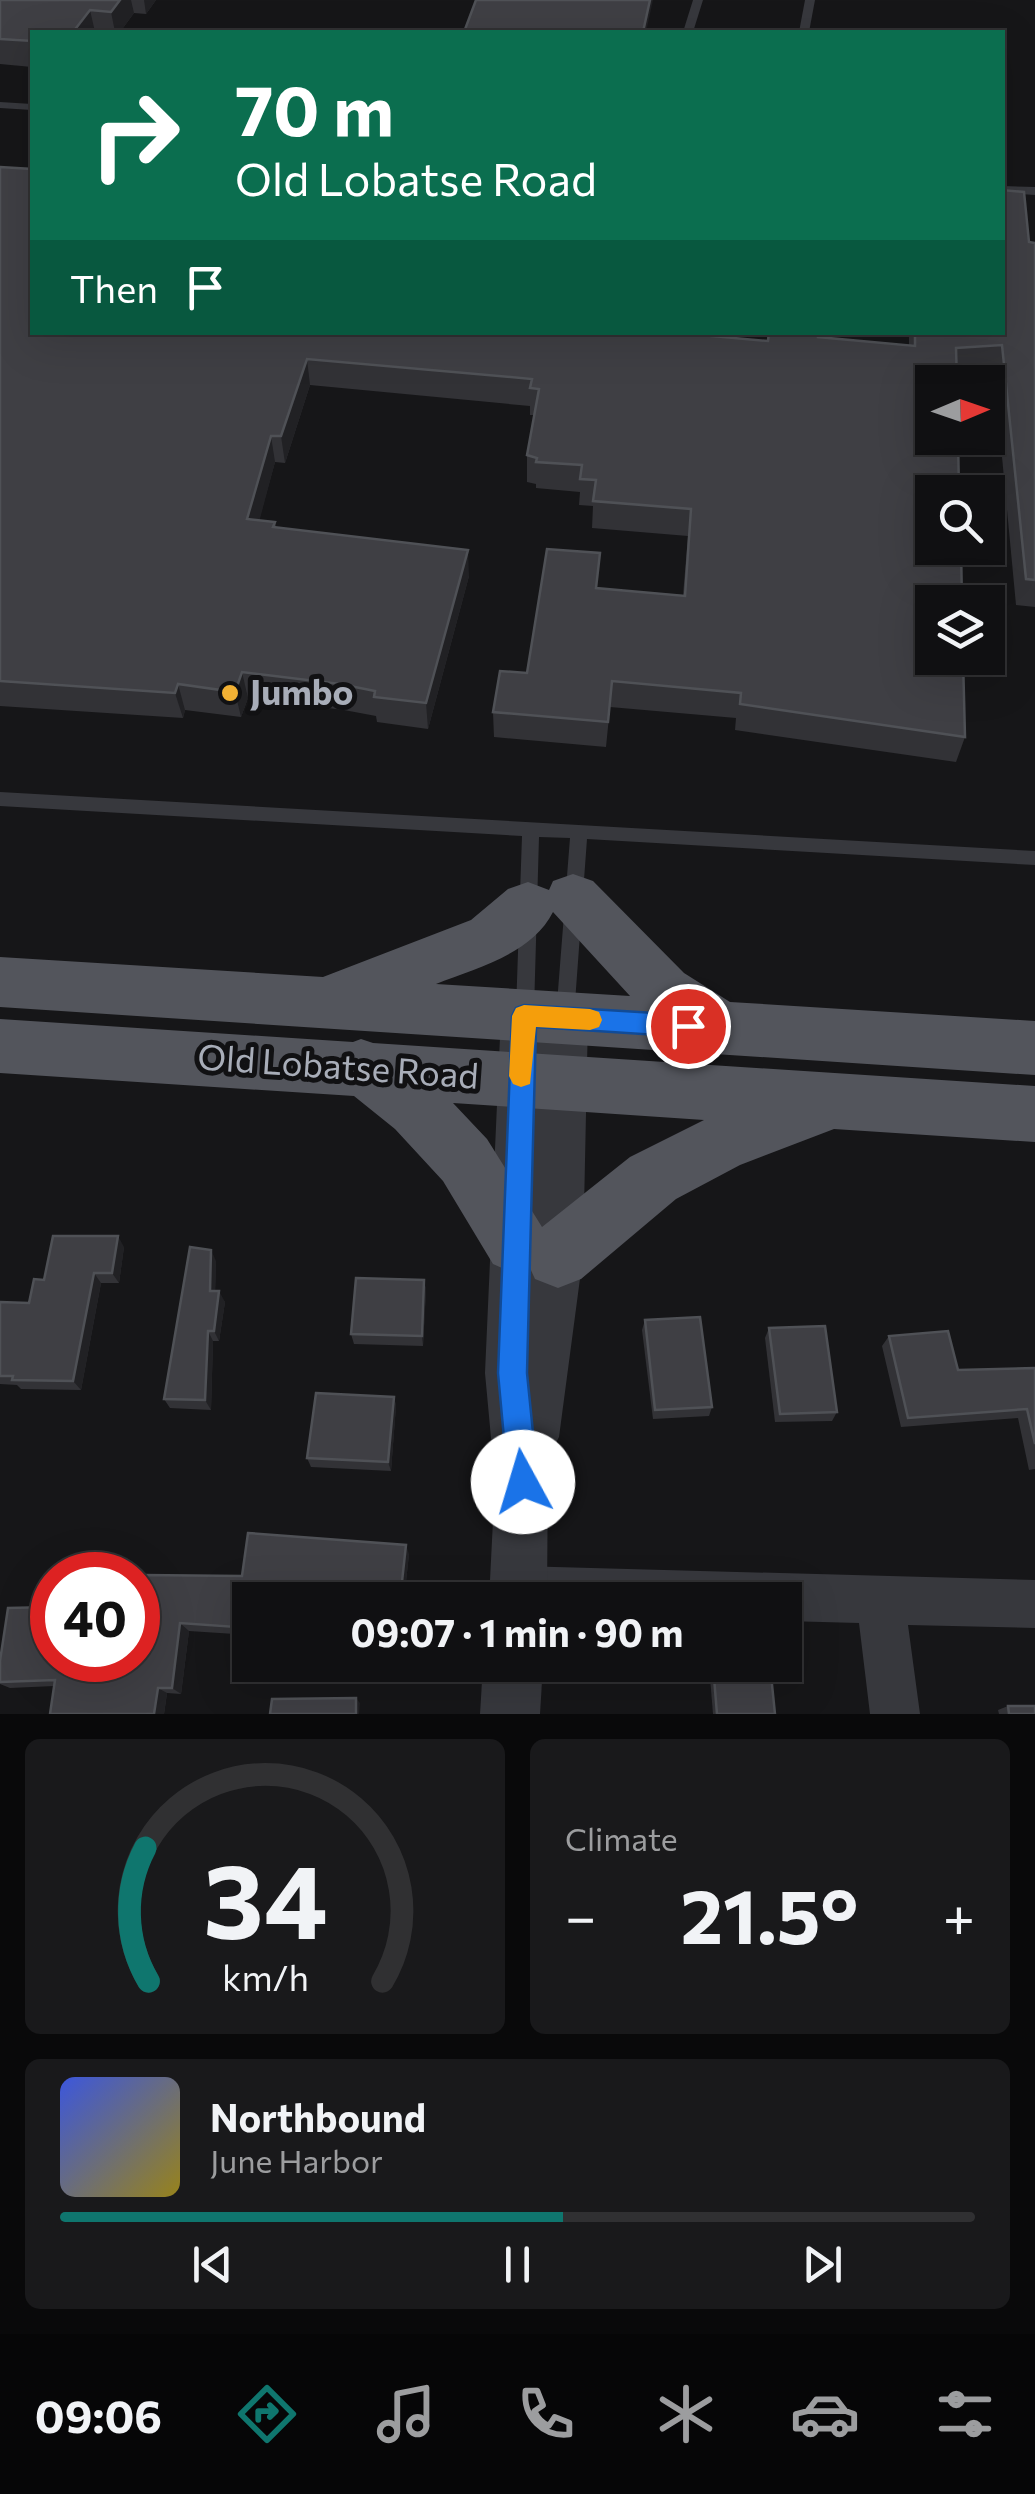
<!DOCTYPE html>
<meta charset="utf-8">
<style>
body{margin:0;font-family:Commissioner,sans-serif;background:#19191b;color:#f1f3f6;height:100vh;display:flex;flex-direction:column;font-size:38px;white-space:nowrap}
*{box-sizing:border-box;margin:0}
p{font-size:32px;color:#9c9d9f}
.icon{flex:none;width:55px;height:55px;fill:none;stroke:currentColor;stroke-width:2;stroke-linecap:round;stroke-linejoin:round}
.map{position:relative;height:1714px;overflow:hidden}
.sheet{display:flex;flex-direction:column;gap:25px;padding:25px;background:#09090a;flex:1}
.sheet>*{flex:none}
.guide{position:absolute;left:30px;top:30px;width:975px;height:305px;border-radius:0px;box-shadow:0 10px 40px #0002,0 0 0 2px #303032;background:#0b6e4f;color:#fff;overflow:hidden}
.needle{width:65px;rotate:88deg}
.buttons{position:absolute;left:915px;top:365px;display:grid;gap:20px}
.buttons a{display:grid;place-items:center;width:90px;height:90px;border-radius:0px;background:#101012;box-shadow:0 10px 40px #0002,0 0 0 2px #303032;font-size:50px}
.speed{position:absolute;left:30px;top:1552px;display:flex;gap:20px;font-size:50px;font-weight:700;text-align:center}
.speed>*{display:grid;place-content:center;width:130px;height:130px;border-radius:50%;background:#101012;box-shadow:0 10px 40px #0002,0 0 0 2px #303032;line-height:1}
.speed .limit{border:15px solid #d22;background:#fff;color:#111}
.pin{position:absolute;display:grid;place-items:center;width:85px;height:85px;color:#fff;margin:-42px;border:5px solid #fff;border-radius:50%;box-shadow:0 2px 10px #0007}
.me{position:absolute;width:110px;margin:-55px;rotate:354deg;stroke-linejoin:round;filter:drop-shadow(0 0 8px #0008)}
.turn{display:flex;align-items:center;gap:35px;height:210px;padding:0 40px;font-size:45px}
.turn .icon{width:130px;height:130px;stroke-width:2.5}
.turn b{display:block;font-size:70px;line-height:85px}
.then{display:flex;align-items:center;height:95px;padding:0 40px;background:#0003;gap:20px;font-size:38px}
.big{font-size:75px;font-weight:700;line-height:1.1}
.sheet .card{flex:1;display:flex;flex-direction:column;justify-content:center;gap:15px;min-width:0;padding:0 35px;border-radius:15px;background:#19191b}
.sheet .dial{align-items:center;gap:0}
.dial svg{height:260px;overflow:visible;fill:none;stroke:#303032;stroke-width:7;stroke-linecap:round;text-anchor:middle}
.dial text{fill:#f1f3f6;stroke:none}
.song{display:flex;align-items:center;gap:30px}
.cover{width:120px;height:120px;border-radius:15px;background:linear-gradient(135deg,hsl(230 70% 55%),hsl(50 70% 35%))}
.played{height:10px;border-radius:5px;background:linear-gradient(90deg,#0f766e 55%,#303032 55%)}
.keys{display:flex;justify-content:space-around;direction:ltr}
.heat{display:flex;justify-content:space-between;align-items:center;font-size:55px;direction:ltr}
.sheet .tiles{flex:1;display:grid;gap:25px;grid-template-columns:1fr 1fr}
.card:last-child{grid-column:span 2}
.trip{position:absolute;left:232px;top:1582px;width:570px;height:100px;border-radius:0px;background:#101012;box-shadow:0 10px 40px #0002,0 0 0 2px #303032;font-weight:700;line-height:100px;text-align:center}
.tab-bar{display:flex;height:160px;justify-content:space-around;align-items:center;background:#060607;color:#9c9d9f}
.tab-bar .icon{width:70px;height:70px}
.tab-bar .active{color:#0f766e}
.tab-bar b{font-size:45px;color:#f1f3f6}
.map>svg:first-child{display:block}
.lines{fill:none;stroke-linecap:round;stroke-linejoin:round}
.service{fill:#37383d;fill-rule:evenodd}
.minor{fill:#37383d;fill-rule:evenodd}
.tertiary{fill:#37383d;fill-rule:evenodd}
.primary{fill:#53555c;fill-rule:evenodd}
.wall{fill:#323236}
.shaded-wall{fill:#212124}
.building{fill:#3f3f44;stroke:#4f5156;stroke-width:2.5}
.route{fill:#1a73e8;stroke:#114b97;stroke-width:2.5}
.slow{fill:#f59e0b}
.poi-dot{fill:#f2b134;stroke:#111113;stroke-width:4}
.labels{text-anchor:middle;stroke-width:10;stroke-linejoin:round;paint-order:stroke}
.poi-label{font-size:35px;font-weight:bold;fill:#a8adb8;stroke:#111113;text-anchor:start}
.street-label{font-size:35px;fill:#a8adb8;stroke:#111113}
</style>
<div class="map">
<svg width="1035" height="1714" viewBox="0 0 1035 1714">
<rect width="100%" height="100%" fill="#161618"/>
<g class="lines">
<g class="service">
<polygon points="693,0 703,0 693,32 683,32"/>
<polygon points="805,0 815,0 809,32 799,32"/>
<polygon points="0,102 32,104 32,110 0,108"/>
<polygon points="1002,186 1035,187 1035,195 1002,193"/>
<polygon points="0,792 1035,851 1035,865 587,839 574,1016 572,1022 565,1024 558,1022 556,1016 570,838 539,837 534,1010 532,1016 525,1018 518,1016 516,1010 522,836 0,806"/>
</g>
<polygon class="minor" points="519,1566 1035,1580 1035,1628 908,1625 920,1714 870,1714 859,1623 785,1621 785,1600 499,1600 495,1590 502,1573"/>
<g class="tertiary">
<polygon points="524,995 540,1001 545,1011 549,1004 565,998 581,1004 588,1018 583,1256 559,1437 548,1458 547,1600 489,1600 495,1481 485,1373 501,1015 508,1001"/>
<polygon points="483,1665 543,1665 540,1714 480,1714"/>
</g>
<g class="primary">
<path d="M573 874 593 881 684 973 730 1002 1035 1021V1075L0 1007V957L323 977 471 920 508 889 528 882 549 890 553 881ZM553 912 630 996 436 984C477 968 532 954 553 912Z"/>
<path d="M0 1019 353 1042 361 1039 373 1043 1035 1086V1142L834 1129 740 1165 676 1199 581 1279 558 1288 535 1279 530 1268 516 1274 493 1264 443 1181 395 1129 354 1096 0 1073ZM453 1103 704 1120 630 1157 542 1227 487 1139Z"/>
</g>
</g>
<g class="wall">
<polygon points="0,0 156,0 146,14 134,13 120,32 32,32 32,67 0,64"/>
<polygon points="0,167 32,332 767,341 767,332 818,332 818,337 909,346 909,332 1002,332 1029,242 1035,243 1035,607 1016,605 994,372 957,374 965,737 956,762 735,730 736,718 610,707 606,747 494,737 493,712 597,588 683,595 688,536 592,528 593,506 579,505 580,492 536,488 536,484 527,482 527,455 534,415 530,415 530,406 310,385 285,463 275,462 259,520 275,522 276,527 469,576 428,729 377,722 376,716 344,710 248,698 241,717 185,710 183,718 0,706"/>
<polygon points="124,1247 119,1283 101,1283 81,1390 21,1389 17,1385 0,1384 0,1302 29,1303 44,1280"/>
<polygon points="216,1261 215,1291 225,1302 219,1341 213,1341 211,1410 170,1408 164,1399"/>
<polygon points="424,1280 426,1290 423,1346 354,1344 351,1334"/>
<polygon points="645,1320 712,1407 709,1416 653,1419 642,1330"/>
<polygon points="769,1328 837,1412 832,1421 775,1422 765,1338"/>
<polygon points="889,1336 958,1370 1035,1368 1035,1469 1029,1470 1018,1418 901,1427 882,1346"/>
<polygon points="394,1397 396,1406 391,1471 311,1467 307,1458"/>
<polygon points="409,1554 404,1600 250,1600 250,1635 189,1631 181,1694 167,1693 164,1714 50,1714 54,1686 10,1688 0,1684 0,1661 138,1603 242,1576"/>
<polygon points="709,1665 770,1665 775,1714 713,1714"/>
<polygon points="1008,1706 1035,1714 999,1714 998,1710"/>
</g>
<g class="shaded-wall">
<polygon points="120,0 131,0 134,13 120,32 115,32 111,12"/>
<polygon points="144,0 156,0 146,14"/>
<polygon points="650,0 653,0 646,32 643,32"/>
<polygon points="90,10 95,32 73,32"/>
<polygon points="307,359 310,385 285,463 281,436"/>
<polygon points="271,436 275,462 253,545 247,519"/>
<polygon points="468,550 469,576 428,729 426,703"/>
<polygon points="242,672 248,698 241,717 235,692"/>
<polygon points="178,684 185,710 183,718 175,693"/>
<polygon points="118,1236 124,1247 119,1283 112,1273"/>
<polygon points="211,1250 216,1261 215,1302 210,1291"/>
<polygon points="94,1273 101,1283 81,1390 73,1381"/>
<polygon points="424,1280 426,1290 423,1346 422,1336"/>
<polygon points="219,1291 225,1302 219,1341 214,1331"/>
<polygon points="208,1331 213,1341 211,1410 205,1400"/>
<polygon points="394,1397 396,1406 391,1471 388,1462"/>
<polygon points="406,1545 409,1554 404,1600 400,1600"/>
<polygon points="180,1623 189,1631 181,1694 172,1688"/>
<polygon points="158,1688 167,1693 164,1714 154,1714"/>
<polygon points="356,1698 360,1703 359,1714 356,1714"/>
</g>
<g class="building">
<polygon points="0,0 120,0 111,12 90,10 73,32 32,32 32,41 0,39"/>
<polygon points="476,0 650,0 643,32 464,32"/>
<polygon points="0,167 32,169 32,332 668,332 768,341 769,332 818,332 818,337 915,346 915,332 1002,332 1002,190 1024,192 1029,242 1035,243 1035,580 1026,579 1002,345 956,348 957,382 932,382 932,438 958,438 959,492 932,492 932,548 961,548 962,602 932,602 932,658 963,658 965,737 740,704 741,693 612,681 608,722 493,712 500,671 527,673 547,549 600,553 596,588 685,596 691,509 593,501 596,480 580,479 582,465 536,462 537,458 527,455 539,389 530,388 532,379 307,359 281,436 271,436 247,519 275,522 273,527 468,550 426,703 374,697 375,691 340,684 242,672 235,692 178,684 175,693 0,681"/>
<polygon points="53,1236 118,1236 112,1273 94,1273 73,1381 12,1380 13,1376 0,1376 0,1302 29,1303 34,1279 44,1280"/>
<polygon points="190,1247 211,1250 210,1291 219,1291 214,1331 208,1331 205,1400 164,1399"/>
<polygon points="356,1278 424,1280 422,1336 351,1334"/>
<polygon points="700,1317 712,1407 655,1410 645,1320"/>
<polygon points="825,1326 837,1412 780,1414 769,1328"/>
<polygon points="948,1331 958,1370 1035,1368 1035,1444 1027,1409 908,1418 889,1336"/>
<polygon points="316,1393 394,1397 388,1462 307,1458"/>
<polygon points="248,1533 406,1545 400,1600 250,1600 250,1628 180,1623 172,1688 158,1688 154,1714 50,1714 55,1680 0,1682 0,1661 8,1608 52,1607 52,1660 138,1660 138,1603 143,1575 242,1576"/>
<polygon points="713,1665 770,1665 775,1714 717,1714"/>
<polygon points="356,1698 356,1714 270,1714 272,1699"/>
<polygon points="1008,1706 1035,1706 1035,1714 1009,1714"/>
</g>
<polygon class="route" points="524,1005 688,1015 697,1018 700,1026 697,1033 688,1037 536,1027 527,1373 538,1482 534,1492 523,1496 512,1492 508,1482 498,1373 512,1016 516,1008"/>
<polygon class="slow" points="524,1005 590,1009 599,1012 602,1020 599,1027 590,1030 536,1027 530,1084 521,1087 513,1084 509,1076 512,1016 516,1008"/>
<circle class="poi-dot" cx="230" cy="693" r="10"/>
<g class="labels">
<g class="poi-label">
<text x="250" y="705">Jumbo</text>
</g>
<g class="street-label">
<text transform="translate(338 1067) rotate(4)" y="12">Old Lobatse Road</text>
</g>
</g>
</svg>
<div class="buttons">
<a><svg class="needle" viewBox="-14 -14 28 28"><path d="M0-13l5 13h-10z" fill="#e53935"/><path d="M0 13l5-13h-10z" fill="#9c9d9f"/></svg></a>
<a><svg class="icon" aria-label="search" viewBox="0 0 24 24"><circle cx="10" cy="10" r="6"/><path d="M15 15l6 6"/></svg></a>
<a><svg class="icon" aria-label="layers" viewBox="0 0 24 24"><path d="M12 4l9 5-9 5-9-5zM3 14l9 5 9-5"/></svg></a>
</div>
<div class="speed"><div class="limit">40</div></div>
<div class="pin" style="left:688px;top:1026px;background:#d93025"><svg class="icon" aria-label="arrive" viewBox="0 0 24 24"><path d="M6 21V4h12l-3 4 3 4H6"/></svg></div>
<svg class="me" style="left:523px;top:1482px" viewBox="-20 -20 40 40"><circle r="19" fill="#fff"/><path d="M0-13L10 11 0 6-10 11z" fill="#1a73e8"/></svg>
<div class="trip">09:07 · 1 min · 90 m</div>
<div class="guide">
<div class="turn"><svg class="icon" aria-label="right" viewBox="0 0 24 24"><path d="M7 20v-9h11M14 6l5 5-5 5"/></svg><div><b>70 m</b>Old Lobatse Road</div></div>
<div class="then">Then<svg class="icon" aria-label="arrive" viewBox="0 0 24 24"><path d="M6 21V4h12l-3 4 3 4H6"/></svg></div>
</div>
</div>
<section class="sheet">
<div class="tiles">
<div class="card dial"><svg viewBox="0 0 100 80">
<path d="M14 69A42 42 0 1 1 86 69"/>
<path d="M14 69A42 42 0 0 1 13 28" stroke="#0f766e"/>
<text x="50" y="56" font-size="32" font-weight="700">34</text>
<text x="50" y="72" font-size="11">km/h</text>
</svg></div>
<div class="card"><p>Climate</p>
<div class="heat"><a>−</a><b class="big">21.5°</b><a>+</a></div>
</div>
<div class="card">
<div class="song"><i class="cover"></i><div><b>Northbound</b><p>June Harbor</p></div></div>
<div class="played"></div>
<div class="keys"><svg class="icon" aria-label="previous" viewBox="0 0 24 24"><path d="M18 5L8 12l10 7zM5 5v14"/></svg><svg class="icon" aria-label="pause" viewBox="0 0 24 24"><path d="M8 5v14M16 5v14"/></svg><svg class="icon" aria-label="next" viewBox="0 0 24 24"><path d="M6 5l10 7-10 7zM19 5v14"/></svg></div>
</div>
</div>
</section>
<nav class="tab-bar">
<b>09:06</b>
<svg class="icon active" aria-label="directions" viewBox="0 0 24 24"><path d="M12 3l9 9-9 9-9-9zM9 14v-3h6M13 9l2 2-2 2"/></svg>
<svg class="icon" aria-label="music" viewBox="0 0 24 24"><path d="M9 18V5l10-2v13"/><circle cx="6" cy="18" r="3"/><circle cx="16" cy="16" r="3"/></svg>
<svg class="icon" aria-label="phone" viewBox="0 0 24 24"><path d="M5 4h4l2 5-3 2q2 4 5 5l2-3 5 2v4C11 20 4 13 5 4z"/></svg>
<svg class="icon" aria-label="climate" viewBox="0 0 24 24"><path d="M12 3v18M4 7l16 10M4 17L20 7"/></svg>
<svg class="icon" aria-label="car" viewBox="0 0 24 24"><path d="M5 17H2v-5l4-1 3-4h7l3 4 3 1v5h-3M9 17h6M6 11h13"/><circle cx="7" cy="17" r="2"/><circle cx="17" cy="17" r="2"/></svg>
<svg class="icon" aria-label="filters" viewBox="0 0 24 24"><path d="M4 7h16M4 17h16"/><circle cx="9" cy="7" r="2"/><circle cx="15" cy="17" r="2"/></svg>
</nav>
